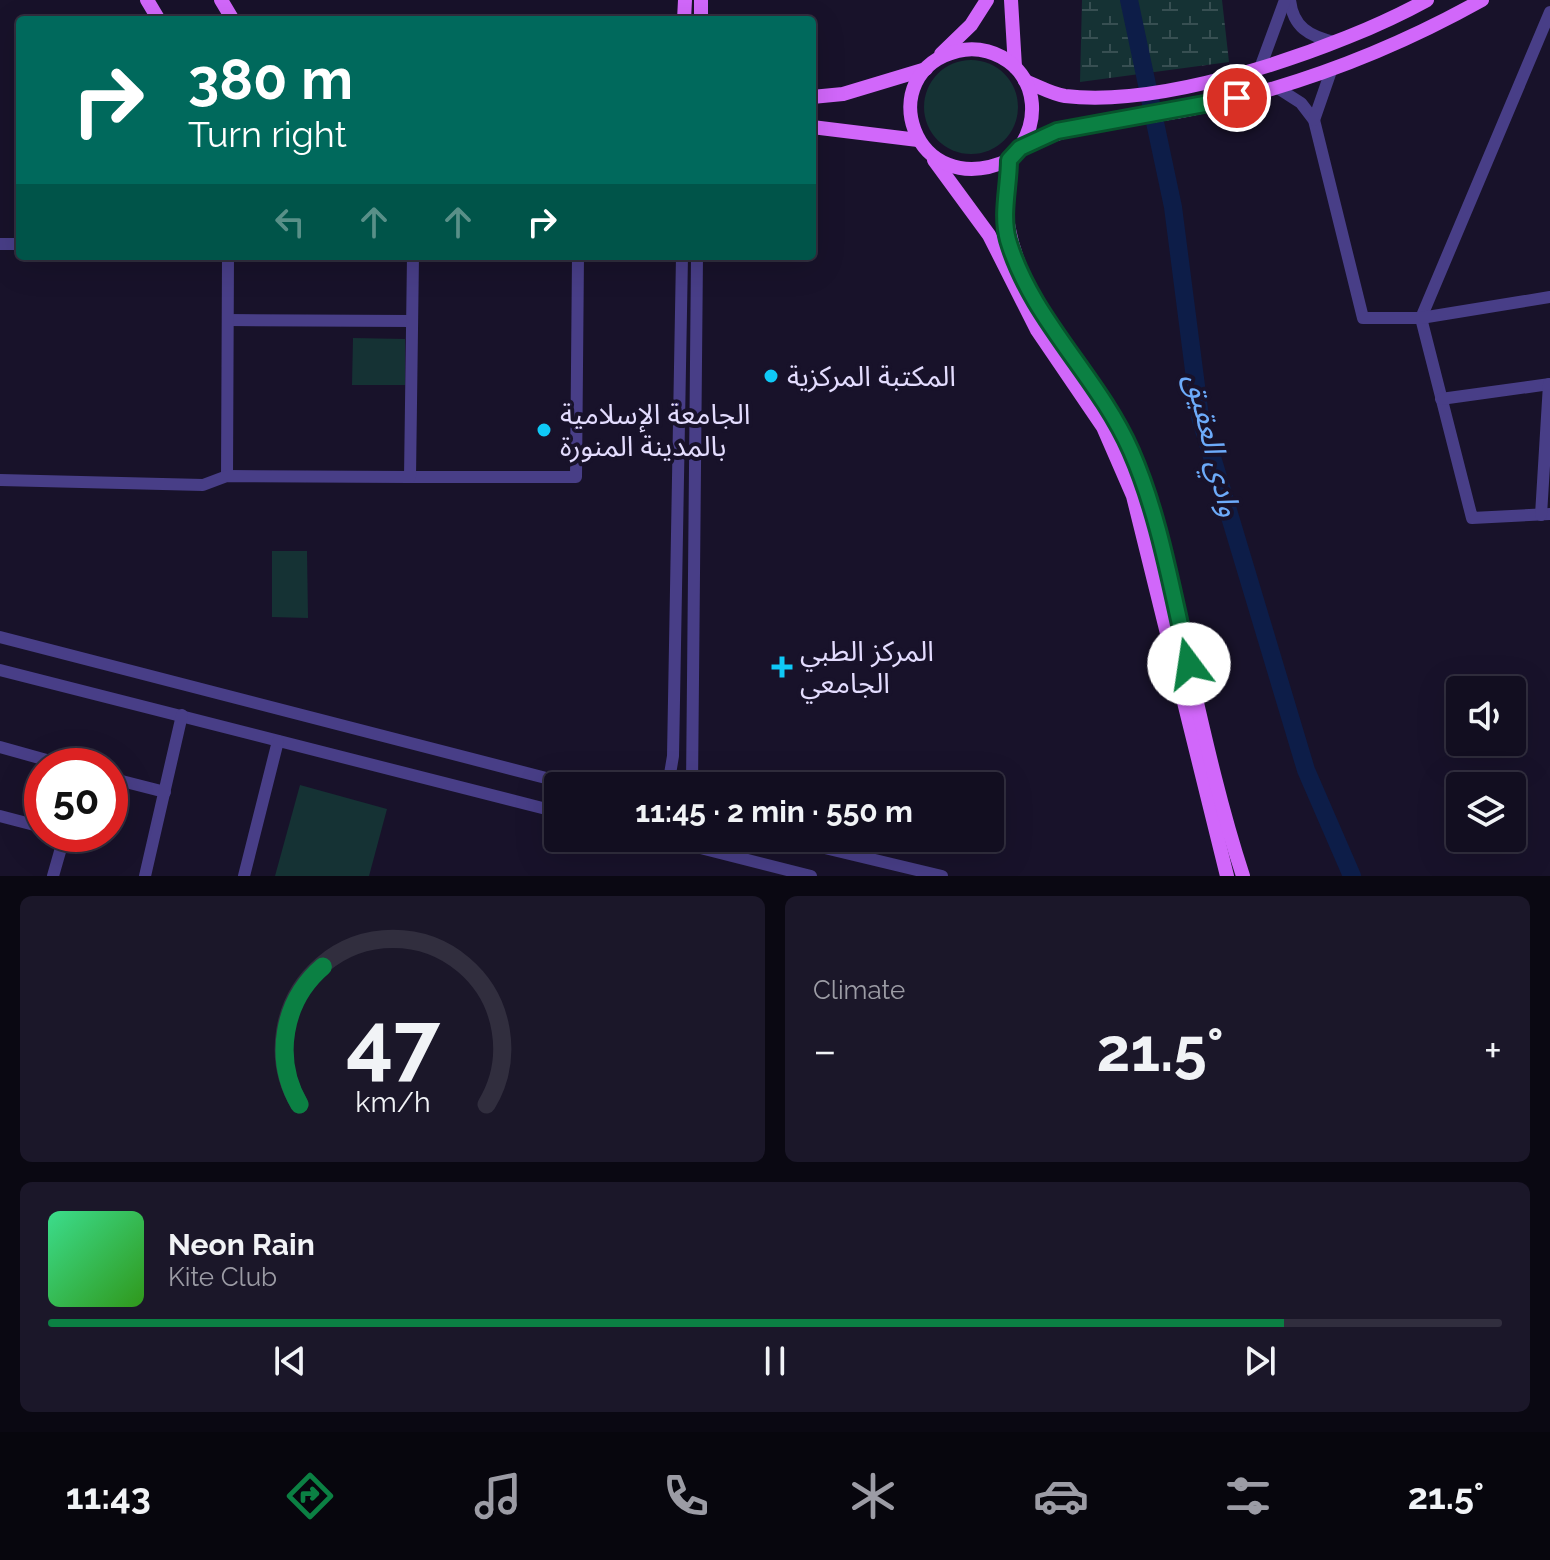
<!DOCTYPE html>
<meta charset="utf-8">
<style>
body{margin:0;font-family:Raleway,"Noto Sans Arabic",sans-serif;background:#1b1729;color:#f1f3f6;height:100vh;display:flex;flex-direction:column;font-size:30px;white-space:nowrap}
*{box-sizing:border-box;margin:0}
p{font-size:26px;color:#9c9ca5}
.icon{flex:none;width:44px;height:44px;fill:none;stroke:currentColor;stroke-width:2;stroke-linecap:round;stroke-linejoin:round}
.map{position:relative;height:876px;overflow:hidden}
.drawer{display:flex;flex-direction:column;gap:20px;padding:20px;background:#0a0812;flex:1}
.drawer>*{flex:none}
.guide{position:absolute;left:16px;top:16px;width:800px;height:244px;border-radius:8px;box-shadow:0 8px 32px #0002,0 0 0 2px #312e3e;background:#00695c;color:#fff;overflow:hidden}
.buttons{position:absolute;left:1446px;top:676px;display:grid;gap:16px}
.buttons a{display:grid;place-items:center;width:80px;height:80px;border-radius:8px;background:#120e20;box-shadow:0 8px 32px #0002,0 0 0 2px #312e3e;font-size:40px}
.speed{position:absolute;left:24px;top:748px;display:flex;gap:16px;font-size:40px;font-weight:700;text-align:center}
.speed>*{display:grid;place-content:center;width:104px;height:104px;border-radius:50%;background:#120e20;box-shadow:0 8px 32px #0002,0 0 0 2px #312e3e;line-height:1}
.speed .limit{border:12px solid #d22;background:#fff;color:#111}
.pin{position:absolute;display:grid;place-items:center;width:68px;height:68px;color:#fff;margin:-34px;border:4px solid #fff;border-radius:50%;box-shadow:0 2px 8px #0007}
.me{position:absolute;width:88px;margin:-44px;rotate:346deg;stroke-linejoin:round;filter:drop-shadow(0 0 6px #0008)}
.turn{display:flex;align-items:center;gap:28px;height:168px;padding:0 40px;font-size:36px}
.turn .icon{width:104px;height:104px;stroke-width:2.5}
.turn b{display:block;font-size:56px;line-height:68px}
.lanes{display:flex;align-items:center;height:76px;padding:0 40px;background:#0003;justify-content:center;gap:40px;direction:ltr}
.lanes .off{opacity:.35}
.big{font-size:60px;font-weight:700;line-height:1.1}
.drawer .widget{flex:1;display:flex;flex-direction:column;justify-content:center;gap:12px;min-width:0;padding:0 28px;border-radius:12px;background:#1b1729}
.drawer .dial{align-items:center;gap:0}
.dial svg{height:208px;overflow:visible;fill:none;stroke:#312e3e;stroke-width:7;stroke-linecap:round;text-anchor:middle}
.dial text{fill:#f1f3f6;stroke:none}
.song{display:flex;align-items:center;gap:24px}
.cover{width:96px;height:96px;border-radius:12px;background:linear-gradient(135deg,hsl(150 70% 55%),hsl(110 70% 35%))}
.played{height:8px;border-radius:4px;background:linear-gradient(90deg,#0b8043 85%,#312e3e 85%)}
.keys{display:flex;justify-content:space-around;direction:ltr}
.heat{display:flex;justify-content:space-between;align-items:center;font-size:44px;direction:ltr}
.drawer .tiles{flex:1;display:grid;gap:20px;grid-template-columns:1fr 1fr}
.widget:last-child{grid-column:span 2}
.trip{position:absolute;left:544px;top:772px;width:460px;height:80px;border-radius:8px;background:#120e20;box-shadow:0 8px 32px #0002,0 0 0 2px #312e3e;font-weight:700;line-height:80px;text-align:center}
.tab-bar{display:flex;height:128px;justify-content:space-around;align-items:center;background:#07060d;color:#9c9ca5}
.tab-bar .icon{width:56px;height:56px}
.tab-bar .on{color:#0b8043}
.tab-bar b{font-size:36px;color:#f1f3f6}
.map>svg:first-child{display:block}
.green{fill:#153234}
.wetland{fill:url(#wetland-marsh)}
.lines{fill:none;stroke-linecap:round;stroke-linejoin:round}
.river{stroke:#0d1d48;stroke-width:18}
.minor{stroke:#483e87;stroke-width:12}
.major{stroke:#d167fa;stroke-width:14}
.route-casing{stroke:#07532c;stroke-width:20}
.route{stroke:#0b8043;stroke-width:14}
.poi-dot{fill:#0fc9f7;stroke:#18122a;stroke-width:3}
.labels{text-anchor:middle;stroke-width:8;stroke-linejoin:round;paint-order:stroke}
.poi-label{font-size:28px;fill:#e3dcfe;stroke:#18122a;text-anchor:start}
.water-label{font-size:30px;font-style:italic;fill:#6dabfa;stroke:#18122a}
</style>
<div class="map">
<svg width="1550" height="876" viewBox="0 0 1550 876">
<defs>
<pattern id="wetland-marsh" width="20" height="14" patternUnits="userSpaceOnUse" patternTransform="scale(2)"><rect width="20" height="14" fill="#153234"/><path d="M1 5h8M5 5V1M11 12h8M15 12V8" fill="none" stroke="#374f52"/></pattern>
</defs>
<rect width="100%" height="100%" fill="#18122a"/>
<g class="green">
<circle cx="971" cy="107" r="47"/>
<polygon points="353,338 405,339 405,385 352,385"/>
<polygon points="272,551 307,551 308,618 272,617"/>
<polygon points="300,785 387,809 369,876 275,876"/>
</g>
<polygon class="wetland" points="1082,0 1222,0 1229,62 1080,82"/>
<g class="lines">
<polyline class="river" points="1129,0 1173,207 1200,417 1306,770 1352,876"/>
<g class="minor">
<path d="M1290 0C1293 27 1309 36 1334 42"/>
<polyline points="1550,12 1421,318 1472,518 1550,514"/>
<polyline points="1260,68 1285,0"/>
<polyline points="1276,87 1301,103 1314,120 1363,318 1421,318 1550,297"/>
<polyline points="1314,120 1331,71"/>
<polyline points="0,244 20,244"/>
<polyline points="228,320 412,321"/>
<polyline points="1441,399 1550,384"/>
<polyline points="227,476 228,256"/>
<polyline points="410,477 576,477 578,256"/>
<polyline points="0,480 203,485 227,476 410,477 413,256"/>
<polyline points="1541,515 1549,384"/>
<polyline points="0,637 577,786"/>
<polyline points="0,670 558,812"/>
<polyline points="0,747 68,766"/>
<polyline points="110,778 165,792"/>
<polyline points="661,786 670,774 673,756 682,256"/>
<polyline points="692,786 697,256"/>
<polyline points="0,816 42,827"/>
<polyline points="661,838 811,876"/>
<polyline points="783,838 942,876"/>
<polyline points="53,876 65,834"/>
<polyline points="145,876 182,715"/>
<polyline points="244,876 278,741"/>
</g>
<g class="major">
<polyline points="147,0 159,20"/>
<polyline points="221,0 233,20"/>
<polyline points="701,0 701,20"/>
<polyline points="1011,0 1015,67"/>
<polyline points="684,20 685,0"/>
<polyline points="941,54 971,25 987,0"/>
<path d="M1025 81C1038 86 1052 94 1065 96 1167 108 1338 49 1427 0"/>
<polyline points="812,97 843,94 926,69"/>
<polyline points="812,127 918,140"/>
<path d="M1021 147C1074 123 1130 121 1187 110 1291 89 1389 52 1482 0"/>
<polyline points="934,160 989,235 1037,330 1103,427 1133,496 1227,876"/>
<path d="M1009 160C912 204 871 72 958 51 977 46 999 52 1014 66 1036 87 1037 119 1022 144 1019 150 1010 156 1009 163 999 212 1012 258 1037 301 1067 354 1110 398 1133 455 1150 496 1159 539 1169 583 1193 680 1212 781 1243 876"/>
</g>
</g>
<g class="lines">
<defs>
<path id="route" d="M1189 664C1172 593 1160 517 1131 451 1098 376 1031 319 1008 240 1001 214 1009 186 1009 160L1020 148 1057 131 1237 98"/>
</defs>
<use href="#route" class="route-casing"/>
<use href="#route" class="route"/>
</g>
<g class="poi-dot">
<circle cx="771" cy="376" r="8"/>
<circle cx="544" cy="430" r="8"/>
<path d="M778 655h8v8h8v8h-8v8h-8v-8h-8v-8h8z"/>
</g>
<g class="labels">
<g class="poi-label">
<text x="787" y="386">المكتبة المركزية</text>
<text x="560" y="424">الجامعة الإسلامية<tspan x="560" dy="32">بالمدينة المنورة</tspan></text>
<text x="800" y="661">المركز الطبي<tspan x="800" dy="32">الجامعي</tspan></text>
</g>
<g class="water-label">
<text transform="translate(1213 445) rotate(76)" y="10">وادي العقيق</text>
</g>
</g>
</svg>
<div class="buttons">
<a><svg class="icon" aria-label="sound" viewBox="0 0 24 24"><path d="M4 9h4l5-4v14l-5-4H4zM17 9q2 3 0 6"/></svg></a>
<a><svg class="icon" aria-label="layers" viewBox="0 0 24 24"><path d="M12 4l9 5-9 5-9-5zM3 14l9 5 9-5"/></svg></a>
</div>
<div class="speed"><div class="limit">50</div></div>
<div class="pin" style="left:1237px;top:98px;background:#d93025"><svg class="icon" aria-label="arrive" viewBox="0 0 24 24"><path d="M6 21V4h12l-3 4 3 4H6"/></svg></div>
<svg class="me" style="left:1189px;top:664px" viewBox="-20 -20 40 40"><circle r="19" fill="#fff"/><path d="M0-13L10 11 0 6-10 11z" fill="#0b8043"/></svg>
<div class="trip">11:45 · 2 min · 550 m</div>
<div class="guide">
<div class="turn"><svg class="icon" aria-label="right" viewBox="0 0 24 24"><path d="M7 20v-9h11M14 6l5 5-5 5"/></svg><div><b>380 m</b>Turn right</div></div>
<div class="lanes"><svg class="icon off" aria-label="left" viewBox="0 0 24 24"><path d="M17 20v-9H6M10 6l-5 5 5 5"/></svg><svg class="icon off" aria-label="ahead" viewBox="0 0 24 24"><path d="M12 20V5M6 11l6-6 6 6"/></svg><svg class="icon off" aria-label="ahead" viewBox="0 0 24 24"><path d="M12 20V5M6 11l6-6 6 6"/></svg><svg class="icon" aria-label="right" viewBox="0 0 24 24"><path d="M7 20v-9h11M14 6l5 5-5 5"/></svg></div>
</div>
</div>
<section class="drawer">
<div class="tiles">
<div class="widget dial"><svg viewBox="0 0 100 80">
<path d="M14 69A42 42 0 1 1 86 69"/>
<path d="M14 69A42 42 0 0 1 23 16" stroke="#0b8043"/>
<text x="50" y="56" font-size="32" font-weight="700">47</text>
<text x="50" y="72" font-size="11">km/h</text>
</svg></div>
<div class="widget"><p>Climate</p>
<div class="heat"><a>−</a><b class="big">21.5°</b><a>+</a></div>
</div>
<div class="widget">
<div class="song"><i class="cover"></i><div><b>Neon Rain</b><p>Kite Club</p></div></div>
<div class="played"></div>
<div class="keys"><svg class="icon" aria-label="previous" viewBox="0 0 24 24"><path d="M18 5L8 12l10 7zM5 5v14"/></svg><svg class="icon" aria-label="pause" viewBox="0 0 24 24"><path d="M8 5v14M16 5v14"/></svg><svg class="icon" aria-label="next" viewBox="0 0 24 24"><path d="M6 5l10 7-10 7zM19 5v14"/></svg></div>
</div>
</div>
</section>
<nav class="tab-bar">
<b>11:43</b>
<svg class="icon on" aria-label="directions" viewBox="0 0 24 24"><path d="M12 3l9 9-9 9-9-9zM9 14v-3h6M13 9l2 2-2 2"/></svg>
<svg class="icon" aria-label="music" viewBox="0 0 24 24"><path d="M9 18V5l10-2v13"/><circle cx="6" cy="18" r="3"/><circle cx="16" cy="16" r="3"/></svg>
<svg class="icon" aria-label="phone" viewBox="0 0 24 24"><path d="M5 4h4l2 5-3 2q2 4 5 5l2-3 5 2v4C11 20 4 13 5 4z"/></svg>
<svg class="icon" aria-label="climate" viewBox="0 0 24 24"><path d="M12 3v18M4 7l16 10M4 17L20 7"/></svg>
<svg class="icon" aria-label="car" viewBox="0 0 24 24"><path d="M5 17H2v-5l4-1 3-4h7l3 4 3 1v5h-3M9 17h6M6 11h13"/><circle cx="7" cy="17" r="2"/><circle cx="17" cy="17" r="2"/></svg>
<svg class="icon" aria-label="filters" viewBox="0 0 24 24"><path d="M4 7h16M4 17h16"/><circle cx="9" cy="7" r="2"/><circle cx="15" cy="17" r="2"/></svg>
<b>21.5°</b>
</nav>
